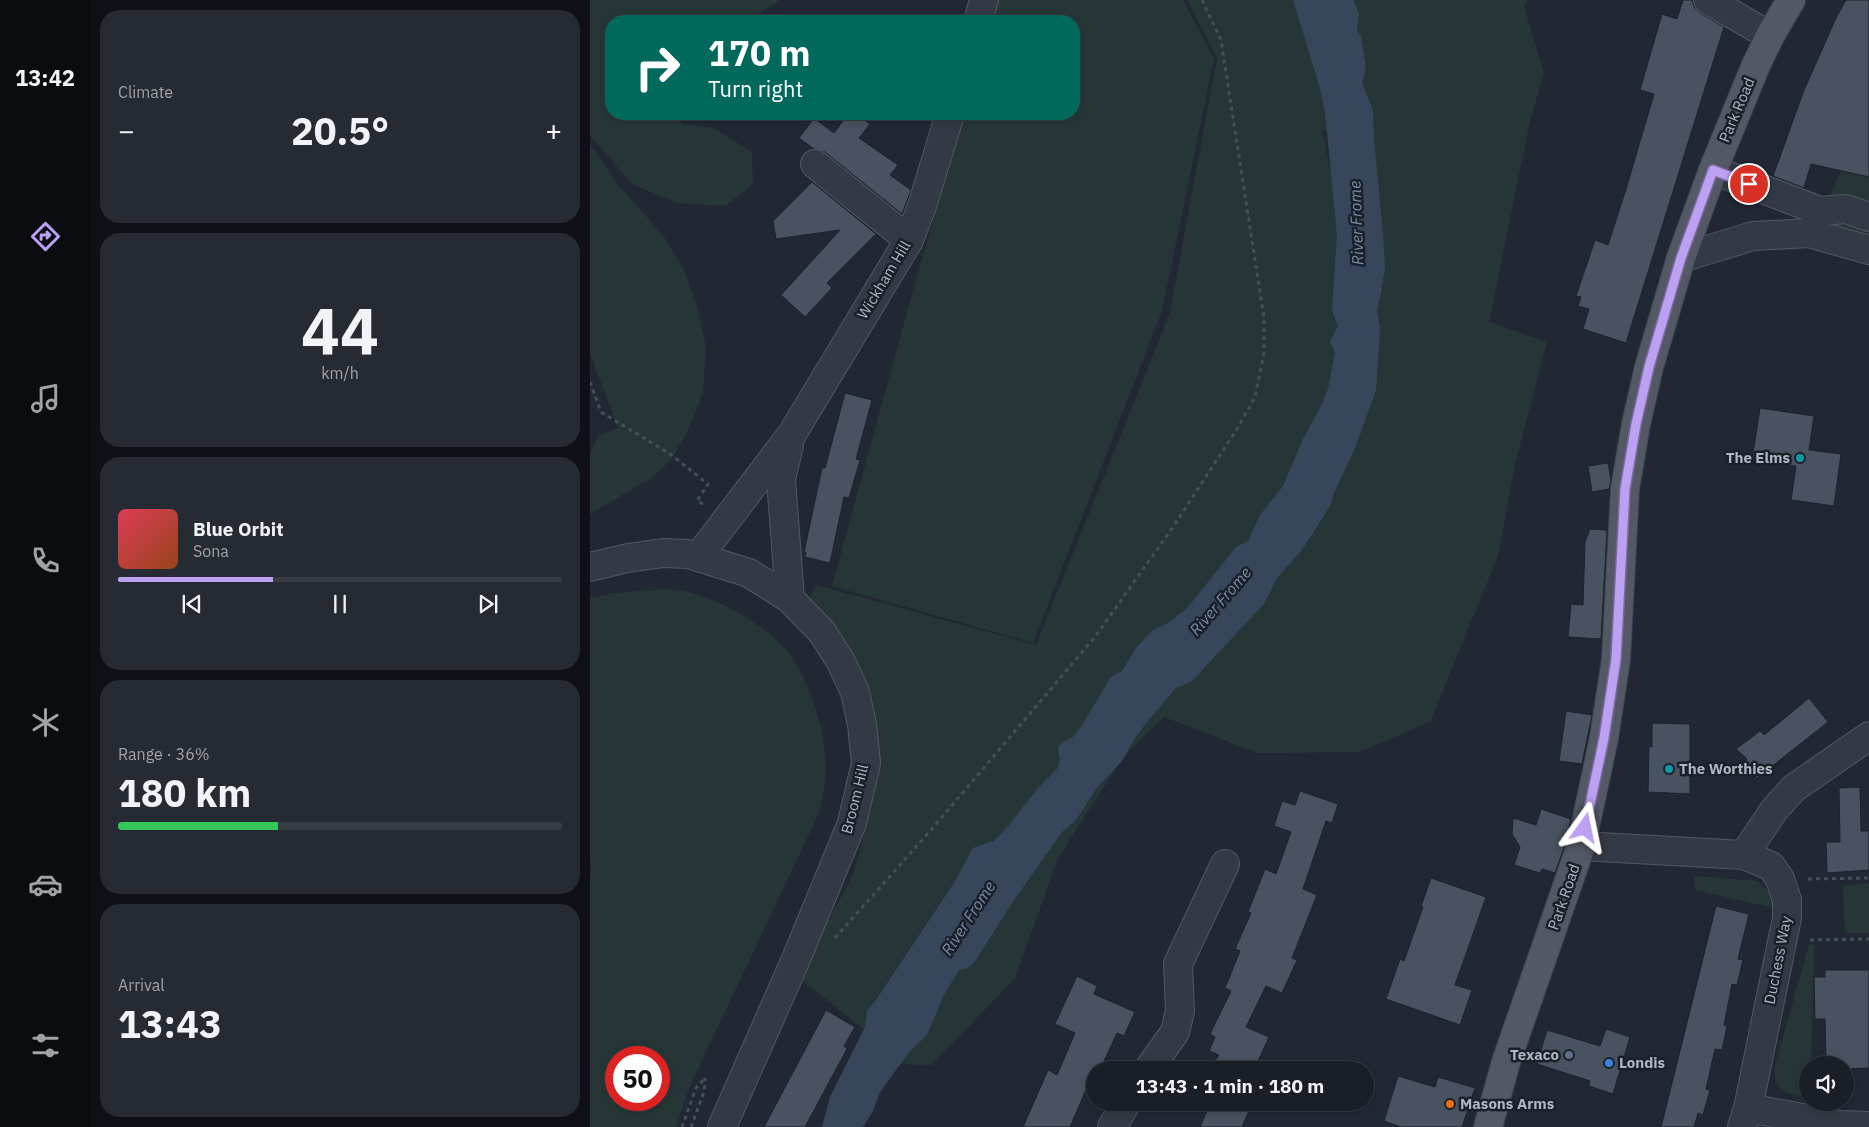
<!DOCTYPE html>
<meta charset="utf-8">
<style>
body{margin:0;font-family:"IBM Plex Sans",sans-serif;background:#262b33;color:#f1f3f6;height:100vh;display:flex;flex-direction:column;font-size:19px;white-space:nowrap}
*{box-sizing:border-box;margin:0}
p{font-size:16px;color:#9fa2a7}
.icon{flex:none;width:28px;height:28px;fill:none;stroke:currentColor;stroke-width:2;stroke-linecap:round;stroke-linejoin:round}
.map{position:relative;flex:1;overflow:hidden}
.sheet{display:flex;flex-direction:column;gap:10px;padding:10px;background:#0e1015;width:500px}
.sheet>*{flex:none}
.banner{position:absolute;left:15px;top:15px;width:475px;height:105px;border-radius:20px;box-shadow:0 2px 8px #0003,0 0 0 1px #373c44;background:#00695c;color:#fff;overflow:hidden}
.fabs{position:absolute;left:1209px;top:1056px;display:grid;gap:10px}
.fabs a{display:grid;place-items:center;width:55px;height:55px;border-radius:50%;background:#191e27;box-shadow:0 2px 8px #0003,0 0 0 1px #373c44;font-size:25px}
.speed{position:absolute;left:15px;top:1046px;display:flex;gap:10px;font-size:25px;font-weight:700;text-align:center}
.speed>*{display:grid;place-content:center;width:65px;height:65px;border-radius:50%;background:#191e27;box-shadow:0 2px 8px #0003,0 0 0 1px #373c44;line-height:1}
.speed .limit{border:8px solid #d22;background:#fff;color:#111}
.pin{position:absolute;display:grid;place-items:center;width:42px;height:42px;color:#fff;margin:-21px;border:2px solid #fff;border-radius:50%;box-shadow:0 1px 5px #0007}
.me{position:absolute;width:55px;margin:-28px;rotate:12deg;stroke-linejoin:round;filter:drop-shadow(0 0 4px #0008)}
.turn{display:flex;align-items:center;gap:18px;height:105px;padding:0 20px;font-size:22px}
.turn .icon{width:65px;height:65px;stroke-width:2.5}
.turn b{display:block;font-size:35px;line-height:42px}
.big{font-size:38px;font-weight:800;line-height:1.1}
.sheet .tile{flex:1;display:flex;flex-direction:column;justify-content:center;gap:8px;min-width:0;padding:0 18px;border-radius:20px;background:#262b33}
.sheet .dial{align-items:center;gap:0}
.dial b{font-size:65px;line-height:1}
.song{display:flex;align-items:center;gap:15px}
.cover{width:60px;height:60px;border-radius:8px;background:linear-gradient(135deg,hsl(350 70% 55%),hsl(20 70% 35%))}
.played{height:5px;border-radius:2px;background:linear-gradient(90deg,#bca0f2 35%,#373c44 35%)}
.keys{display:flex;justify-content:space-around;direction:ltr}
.heat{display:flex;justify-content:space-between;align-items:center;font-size:28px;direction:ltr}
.charge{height:8px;border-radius:4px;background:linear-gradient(90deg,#34c759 36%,#373c44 0)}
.trip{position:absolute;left:496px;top:1061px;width:288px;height:50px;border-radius:25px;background:#191e27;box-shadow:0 2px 8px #0003,0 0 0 1px #373c44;font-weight:800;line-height:50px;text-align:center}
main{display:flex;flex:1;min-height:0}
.tab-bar{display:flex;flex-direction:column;width:90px;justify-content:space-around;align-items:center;background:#0a0c10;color:#9fa2a7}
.tab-bar .icon{width:35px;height:35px}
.tab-bar .on{color:#bca0f2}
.tab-bar b{font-size:22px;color:#f1f3f6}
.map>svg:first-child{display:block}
.green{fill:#263637;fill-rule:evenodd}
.water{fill:#38465c}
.building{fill:#495260;stroke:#1c212b}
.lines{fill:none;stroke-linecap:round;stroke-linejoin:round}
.minor-casing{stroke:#525863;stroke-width:30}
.major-casing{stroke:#3e434e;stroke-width:30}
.path{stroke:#425155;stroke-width:3;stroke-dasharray:4 4;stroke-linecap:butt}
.minor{stroke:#343a45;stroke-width:28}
.major{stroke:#525965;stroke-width:28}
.route-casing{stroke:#7a689d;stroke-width:12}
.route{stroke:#bca0f2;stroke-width:9}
.culture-dot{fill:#0f9aa8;stroke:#1a2029;stroke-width:2}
.service-dot{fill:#5c6f8a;stroke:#1a2029;stroke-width:2}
.shop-dot{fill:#3f7fe0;stroke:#1a2029;stroke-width:2}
.food-dot{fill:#e8710a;stroke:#1a2029;stroke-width:2}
.labels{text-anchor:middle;stroke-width:5;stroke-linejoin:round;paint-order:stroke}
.street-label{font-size:15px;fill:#aeb5c2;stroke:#1a2029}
.poi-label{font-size:15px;font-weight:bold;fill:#aeb5c2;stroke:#1a2029;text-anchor:start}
.water-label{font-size:16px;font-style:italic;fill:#798ba8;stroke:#1a2029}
</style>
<main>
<nav class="tab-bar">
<b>13:42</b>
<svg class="icon on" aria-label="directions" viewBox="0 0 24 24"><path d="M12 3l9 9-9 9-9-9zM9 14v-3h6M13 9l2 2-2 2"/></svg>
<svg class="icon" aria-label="music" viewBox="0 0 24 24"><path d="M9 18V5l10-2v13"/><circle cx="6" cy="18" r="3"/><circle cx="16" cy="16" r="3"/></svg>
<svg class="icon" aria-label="phone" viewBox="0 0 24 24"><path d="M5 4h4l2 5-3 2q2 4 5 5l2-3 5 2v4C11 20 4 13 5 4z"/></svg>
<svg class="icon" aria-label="climate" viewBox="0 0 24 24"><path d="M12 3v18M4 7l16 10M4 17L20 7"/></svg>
<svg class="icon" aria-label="car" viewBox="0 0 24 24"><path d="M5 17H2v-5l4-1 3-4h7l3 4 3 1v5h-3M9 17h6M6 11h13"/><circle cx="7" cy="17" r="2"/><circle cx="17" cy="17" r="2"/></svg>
<svg class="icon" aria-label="filters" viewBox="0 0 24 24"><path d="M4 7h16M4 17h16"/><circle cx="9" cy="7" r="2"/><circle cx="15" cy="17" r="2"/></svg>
</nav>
<section class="sheet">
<div class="tile"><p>Climate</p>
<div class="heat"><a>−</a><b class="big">20.5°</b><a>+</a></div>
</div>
<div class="tile dial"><b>44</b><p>km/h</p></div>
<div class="tile">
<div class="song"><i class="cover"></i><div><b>Blue Orbit</b><p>Sona</p></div></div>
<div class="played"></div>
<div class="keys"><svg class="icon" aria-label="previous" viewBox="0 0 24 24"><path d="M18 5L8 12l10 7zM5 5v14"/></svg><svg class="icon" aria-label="pause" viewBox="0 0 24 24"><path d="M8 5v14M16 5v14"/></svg><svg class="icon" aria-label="next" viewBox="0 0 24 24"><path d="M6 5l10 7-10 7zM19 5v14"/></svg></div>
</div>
<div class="tile"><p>Range · 36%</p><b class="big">180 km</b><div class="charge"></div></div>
<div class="tile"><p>Arrival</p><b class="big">13:43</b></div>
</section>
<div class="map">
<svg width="1279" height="1127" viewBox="0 0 1279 1127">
<rect width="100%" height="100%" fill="#212834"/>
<g class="green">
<polygon points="0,0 190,0 157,21 21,21 21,114 87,114 92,124 124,128 162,152 163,184 135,206 88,203 42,184 0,135"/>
<polygon points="406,0 593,0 624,58 572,311 443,643 242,586 324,287 374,114 484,114 484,21 400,21"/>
<path d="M597 0H937L934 7 954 73 940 121 899 322 957 342 925 464 908 556 840 722 769 752 668 753 574 717 534 756 468 858 425 978 342 1065 302 1064 276 1031 231 995 207 978 262 877 280 813 288 759 271 670 252 637 220 599 226 585 446 645 580 313 627 58ZM732 129 759 142 741 173Z"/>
<polygon points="1279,106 1279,236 1227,228 1232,215"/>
<polygon points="0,144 29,186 73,235 95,272 108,310 116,347 113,393 96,435 79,462 61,478 0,514 0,453 9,435 28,428 0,353"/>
<path d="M55 590C66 590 76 589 86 590 123 593 186 630 205 662 225 696 238 740 235 779 234 790 231 802 229 813L99 1088 86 1127H0V874L2 870 0 861V598L21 594ZM26 1058H69V1100H26Z"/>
<polygon points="1104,876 1168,881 1185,899 1188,909 1105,890"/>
<polygon points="1279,883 1279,933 1255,933 1253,886"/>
<path d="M1219 945H1224L1221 1065H1218L1217 1098C1196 1094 1182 1090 1185 1065Z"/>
</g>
<polygon class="water" points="703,0 763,0 769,13 767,31 771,35 776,68 772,83 783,110 784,139 793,234 795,267 791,293 787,309 790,329 786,390 766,446 743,495 741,504 725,530 711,551 687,578 674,604 601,682 586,688 557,722 545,738 532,761 506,789 486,820 472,832 422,903 384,963 377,968 369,970 354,995 337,1035 320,1051 290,1092 283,1111 273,1127 232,1127 240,1097 275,1027 277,1011 286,1000 364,883 383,848 404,841 419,825 448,788 467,769 470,761 468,747 474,741 483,737 491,727 521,677 532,671 545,649 563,630 580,622 598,607 646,547 658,541 670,515 693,486 713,439 732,404 738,389 745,352 740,342 748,326 742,311 747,236 735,112 729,85"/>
<g class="building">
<polygon points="1093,0 1102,0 1104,7 1110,13 1134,27 1036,343 993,329 999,309 988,306 991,297 986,296 1005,240 1018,245 1036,189 1064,94 1050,90 1072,14 1087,19"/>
<polygon points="1256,0 1279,0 1279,177 1221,164 1214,188 1183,176 1214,90 1246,18"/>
<polygon points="258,114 267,114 280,124 269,138 308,165 300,175 321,190 312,214 235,152 224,149 209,138 224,118 244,133"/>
<polygon points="222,182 286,234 237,283 242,288 215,317 191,295 250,230 186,239 183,221"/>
<polygon points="255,393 282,400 266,459 270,460 259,498 254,497 240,563 215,557 216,552 214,552 232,468 235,468"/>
<polygon points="1170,408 1224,416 1219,450 1251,454 1244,506 1201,500 1206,466 1162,460"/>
<polygon points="1018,463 1021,480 1019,489 1002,492 998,466"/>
<polygon points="1000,529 1017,530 1011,639 978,637 981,604 993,605 995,542"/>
<polygon points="1219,698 1238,722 1167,778 1152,762 1157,759 1146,749 1170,731 1174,735"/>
<polygon points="976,711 1002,715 992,764 969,761"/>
<polygon points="1062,723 1100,724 1100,794 1058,792 1059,746 1062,747"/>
<polygon points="1270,787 1271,831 1279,831 1279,870 1237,873 1236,842 1250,842 1249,788"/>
<polygon points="710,791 748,804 742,823 736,821 713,889 727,895 702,958 707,960 692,993 676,986 656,1027 679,1037 664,1070 618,1070 629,1055 619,1051 625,1037 620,1034 641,991 635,988 650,951 645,949 661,913 658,912 675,869 686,874 701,832 684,826 692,801 705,805"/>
<polygon points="951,809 981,819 976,842 965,873 952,869 950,873 924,865 930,847 922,834 923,818 946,825"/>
<polygon points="841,878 896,897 865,985 882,990 870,1025 796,999 810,959 814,961 833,907 831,906"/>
<polygon points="1126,906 1159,914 1148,959 1153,960 1147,985 1142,984 1134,1025 1137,1026 1132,1050 1125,1049 1116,1089 1120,1090 1113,1115 1108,1113 1104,1127 1071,1127"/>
<polygon points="1235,970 1279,970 1279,1068 1255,1069 1255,1065 1236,1065 1235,1019 1225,1019 1224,977 1235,977"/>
<polygon points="487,976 507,986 504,994 545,1012 534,1036 527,1033 510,1070 505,1070 505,1082 501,1092 496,1090 480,1127 433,1127 458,1070 467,1075 485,1033 465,1024"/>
<polygon points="236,1010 265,1027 254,1046 257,1049 215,1127 174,1127"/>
<polygon points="1016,1029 1040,1037 1023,1094 999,1086 1000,1081 947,1064 957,1030 1010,1046"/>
<polygon points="808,1076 845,1087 848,1077 885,1088 872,1127 811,1127 794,1121"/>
<polygon points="621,1102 652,1102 661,1106 652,1127 610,1127"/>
</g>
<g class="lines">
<defs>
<g id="minor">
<polyline points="1118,0 1180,36"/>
<polyline points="388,21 394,0"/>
<polyline points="225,164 319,240"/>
<polyline points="1123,170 1230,211 1256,209 1279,217"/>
<polyline points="1091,258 1163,236 1219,233 1279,250"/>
<polyline points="199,445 191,479 200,599"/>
<polyline points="109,556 202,434 319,240 332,206 360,114"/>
<polyline points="0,567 38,558 73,553 98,554 159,573 200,599 232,632 251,662 265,692 272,725 276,763 262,823 206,959 132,1127"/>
<polyline points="991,846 1154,855 1181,866 1190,879 1197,900 1197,918 1158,1108 1152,1127"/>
<polyline points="1154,855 1184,810 1204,788 1279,736"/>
<polyline points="558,1070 585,1032 590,1011 588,964 635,864"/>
<polyline points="1158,1108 1250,1125 1279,1126"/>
<polyline points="522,1127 537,1102"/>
</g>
<polyline id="major" points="898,1127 916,1062 991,846 1014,738 1026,659 1035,489 1046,424 1059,367 1091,258 1123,170 1166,65 1180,36 1201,0"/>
</defs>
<use href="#minor" class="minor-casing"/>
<use href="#major" class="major-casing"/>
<g class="path">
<polyline points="0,382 11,412 80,454 118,484 107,501 115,505"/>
<polyline points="1218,879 1279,878"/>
<polyline points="245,938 341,830 505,637 583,527 647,429 665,397 674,353 674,318 631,40 612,0"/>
<polyline points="1220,940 1279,939"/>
<polyline points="92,1127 106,1088 115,1078"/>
<polyline points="101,1127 114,1092 115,1078"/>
</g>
<use href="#minor" class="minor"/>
<use href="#major" class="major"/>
</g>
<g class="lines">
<defs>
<polyline id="route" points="995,828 1014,738 1026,659 1035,489 1046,424 1059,367 1091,258 1123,170 1159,184"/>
</defs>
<use href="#route" class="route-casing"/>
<use href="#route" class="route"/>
</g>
<g class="culture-dot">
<circle cx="1210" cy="458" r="5"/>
<circle cx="1079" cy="769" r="5"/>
</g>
<circle class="service-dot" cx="979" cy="1055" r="5"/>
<circle class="shop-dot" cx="1019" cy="1063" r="5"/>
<circle class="food-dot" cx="860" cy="1104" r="5"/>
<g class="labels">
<g class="street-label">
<text transform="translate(1147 110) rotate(-67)" y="5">Park Road</text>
<text transform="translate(294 280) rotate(-59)" y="5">Wickham Hill</text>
<text transform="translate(265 799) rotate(-76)" y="5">Broom Hill</text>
<text transform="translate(974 897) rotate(-71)" y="5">Park Road</text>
<text transform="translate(1188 960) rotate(-79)" y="5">Duchess Way</text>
</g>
<g class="poi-label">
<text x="1200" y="463" text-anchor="end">The Elms</text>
<text x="1089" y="774">The Worthies</text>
<text x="969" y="1060" text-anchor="end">Texaco</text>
<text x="1029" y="1068">Londis</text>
<text x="870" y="1109">Masons Arms</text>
</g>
<g class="water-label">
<text transform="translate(766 223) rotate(-92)" y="6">River Frome</text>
<text transform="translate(630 601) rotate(-49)" y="6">River Frome</text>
<text transform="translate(378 918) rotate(-57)" y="6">River Frome</text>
</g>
</g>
</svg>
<div class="fabs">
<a><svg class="icon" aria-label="sound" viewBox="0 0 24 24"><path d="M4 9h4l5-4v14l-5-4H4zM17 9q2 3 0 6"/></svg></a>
</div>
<div class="speed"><div class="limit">50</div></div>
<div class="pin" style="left:1159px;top:184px;background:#d93025"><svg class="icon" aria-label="arrive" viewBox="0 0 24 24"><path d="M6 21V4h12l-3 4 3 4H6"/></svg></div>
<svg class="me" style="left:995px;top:828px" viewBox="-20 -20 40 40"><path d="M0-17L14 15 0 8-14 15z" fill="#bca0f2" stroke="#fff" stroke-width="4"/></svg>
<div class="trip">13:43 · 1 min · 180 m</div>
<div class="banner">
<div class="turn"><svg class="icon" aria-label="right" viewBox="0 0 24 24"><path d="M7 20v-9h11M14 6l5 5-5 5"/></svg><div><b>170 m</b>Turn right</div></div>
</div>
</div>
</main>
